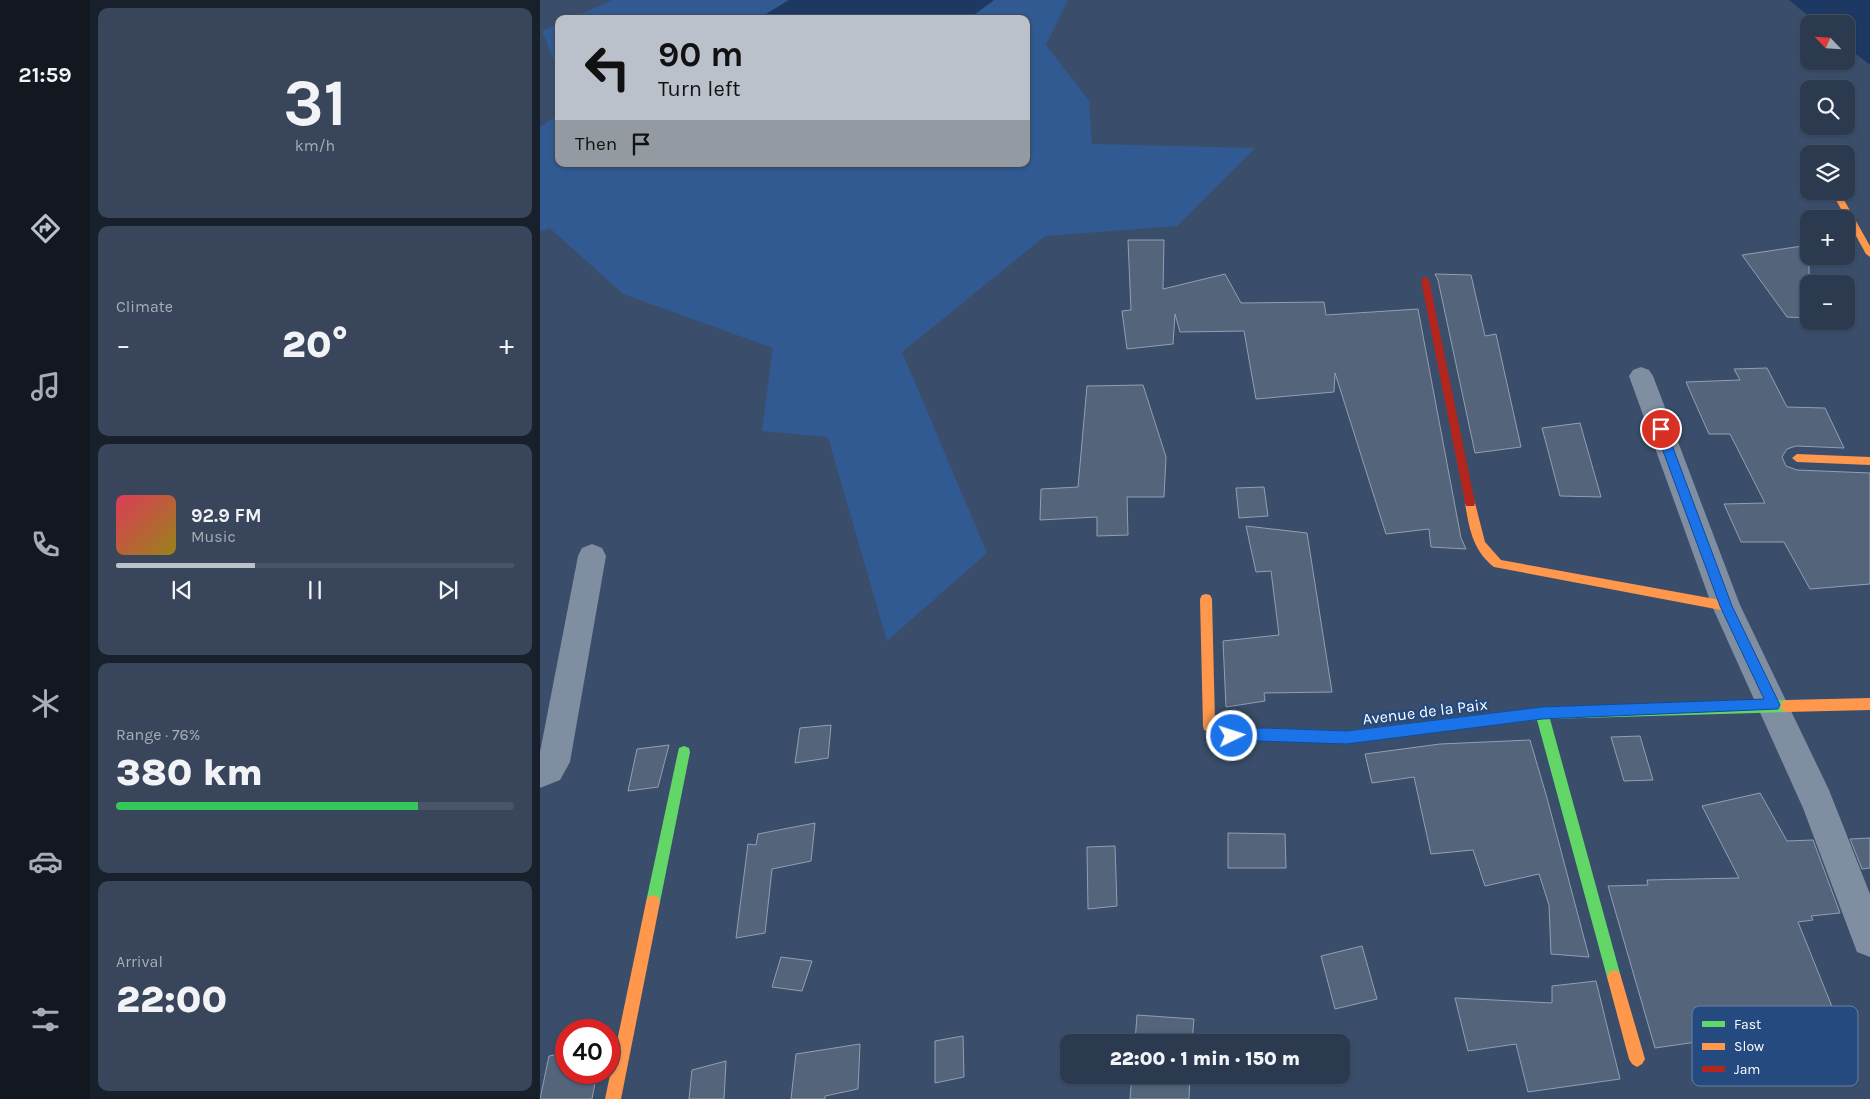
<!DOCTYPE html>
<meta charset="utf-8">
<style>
body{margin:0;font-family:Karla,sans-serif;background:#38455a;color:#f1f3f6;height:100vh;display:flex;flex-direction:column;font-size:19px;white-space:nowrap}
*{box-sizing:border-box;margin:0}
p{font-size:16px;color:#a6adb7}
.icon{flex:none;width:28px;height:28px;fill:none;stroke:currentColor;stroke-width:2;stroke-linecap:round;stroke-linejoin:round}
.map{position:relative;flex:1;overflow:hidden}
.drawer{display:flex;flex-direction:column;gap:8px;padding:8px;background:#18202c;width:450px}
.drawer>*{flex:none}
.hud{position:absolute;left:15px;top:15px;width:475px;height:152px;border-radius:10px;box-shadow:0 1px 4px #0004,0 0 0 1px #485467;background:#bac1cb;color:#111;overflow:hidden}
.needle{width:32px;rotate:295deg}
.fabs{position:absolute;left:1260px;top:15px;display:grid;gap:10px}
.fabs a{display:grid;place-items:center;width:55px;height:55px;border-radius:10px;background:#2c3a50;box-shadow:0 1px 4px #0004,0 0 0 1px #485467;font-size:25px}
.speed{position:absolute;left:15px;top:1019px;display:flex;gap:10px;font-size:25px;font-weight:700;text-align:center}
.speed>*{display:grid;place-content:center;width:65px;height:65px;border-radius:50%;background:#2c3a50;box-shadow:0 1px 4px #0004,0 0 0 1px #485467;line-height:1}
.speed .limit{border:8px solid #d22;background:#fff;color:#111}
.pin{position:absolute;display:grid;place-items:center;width:42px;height:42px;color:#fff;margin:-21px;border:2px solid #fff;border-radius:50%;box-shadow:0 1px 5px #0007}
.me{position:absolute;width:55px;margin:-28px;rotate:86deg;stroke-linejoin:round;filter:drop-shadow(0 0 4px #0008)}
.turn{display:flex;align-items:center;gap:18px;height:105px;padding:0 20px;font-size:22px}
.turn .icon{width:65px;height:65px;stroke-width:2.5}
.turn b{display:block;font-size:35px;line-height:42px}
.then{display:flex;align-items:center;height:48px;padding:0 20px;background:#0003;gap:10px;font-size:19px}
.big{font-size:38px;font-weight:800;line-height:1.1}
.drawer .tile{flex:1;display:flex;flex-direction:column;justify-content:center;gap:8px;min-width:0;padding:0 18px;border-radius:10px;background:#38455a}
.drawer .dial{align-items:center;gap:0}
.dial b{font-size:65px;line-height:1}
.song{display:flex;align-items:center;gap:15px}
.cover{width:60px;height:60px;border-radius:8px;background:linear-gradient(135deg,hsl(350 70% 55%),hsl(50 70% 35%))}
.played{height:5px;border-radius:2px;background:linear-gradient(90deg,#bac1cb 35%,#485467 35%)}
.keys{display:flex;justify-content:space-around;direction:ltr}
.heat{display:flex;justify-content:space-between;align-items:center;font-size:28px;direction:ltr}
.charge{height:8px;border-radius:4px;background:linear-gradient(90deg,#34c759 76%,#485467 0)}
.trip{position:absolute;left:520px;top:1034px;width:290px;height:50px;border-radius:10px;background:#2c3a50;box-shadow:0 1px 4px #0004,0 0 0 1px #485467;font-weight:800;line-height:50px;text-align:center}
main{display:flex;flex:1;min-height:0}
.tab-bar{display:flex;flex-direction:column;width:90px;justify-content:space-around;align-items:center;background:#121720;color:#a6adb7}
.tab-bar .icon{width:35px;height:35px}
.tab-bar .current{color:#bac1cb}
.tab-bar b{font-size:22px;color:#f1f3f6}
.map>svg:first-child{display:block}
.green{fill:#315a92}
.water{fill:#1d3862}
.building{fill:#53647b;stroke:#939fb0}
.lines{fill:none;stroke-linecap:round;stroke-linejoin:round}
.street{fill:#808ea1;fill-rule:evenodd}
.fast{fill:#63d668;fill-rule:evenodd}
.slow{fill:#ff974d;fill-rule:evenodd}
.jam{fill:#b3261e;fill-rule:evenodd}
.route{fill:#1a73e8;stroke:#114b97}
.labels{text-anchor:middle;stroke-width:5;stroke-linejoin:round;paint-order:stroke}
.street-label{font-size:16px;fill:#fff;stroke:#254a80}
.key{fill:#254a80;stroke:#6680a6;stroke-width:1}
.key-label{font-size:14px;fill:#fff}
</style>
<main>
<nav class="tab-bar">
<b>21:59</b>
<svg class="icon current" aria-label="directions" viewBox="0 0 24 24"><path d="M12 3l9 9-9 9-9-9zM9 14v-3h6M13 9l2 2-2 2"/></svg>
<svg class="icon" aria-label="music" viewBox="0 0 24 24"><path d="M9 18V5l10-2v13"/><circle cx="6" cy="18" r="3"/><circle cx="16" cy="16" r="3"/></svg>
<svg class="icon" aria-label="phone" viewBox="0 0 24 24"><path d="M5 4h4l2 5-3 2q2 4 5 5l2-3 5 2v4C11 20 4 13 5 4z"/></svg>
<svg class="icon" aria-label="climate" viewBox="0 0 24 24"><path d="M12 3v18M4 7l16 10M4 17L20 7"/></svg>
<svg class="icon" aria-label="car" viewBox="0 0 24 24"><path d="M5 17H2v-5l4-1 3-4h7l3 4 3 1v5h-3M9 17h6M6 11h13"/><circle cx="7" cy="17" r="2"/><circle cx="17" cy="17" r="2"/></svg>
<svg class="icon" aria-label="filters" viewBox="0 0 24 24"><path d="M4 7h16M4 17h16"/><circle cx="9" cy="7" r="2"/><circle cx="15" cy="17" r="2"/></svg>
</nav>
<section class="drawer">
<div class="tile dial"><b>31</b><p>km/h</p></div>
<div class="tile"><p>Climate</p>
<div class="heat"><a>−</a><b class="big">20°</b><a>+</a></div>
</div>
<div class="tile">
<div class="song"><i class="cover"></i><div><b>92.9 FM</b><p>Music</p></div></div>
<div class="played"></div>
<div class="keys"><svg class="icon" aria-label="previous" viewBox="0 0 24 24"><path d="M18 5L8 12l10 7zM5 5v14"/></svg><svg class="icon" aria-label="pause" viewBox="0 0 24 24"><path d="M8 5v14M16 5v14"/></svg><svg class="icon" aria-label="next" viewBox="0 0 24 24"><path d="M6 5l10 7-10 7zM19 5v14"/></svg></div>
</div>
<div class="tile"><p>Range · 76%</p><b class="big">380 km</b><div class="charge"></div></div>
<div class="tile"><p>Arrival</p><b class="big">22:00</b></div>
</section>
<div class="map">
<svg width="1330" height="1099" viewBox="0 0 1330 1099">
<rect width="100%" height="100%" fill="#3a4e6b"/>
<g class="green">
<polygon points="72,0 249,0 218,19 30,19"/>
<polygon points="454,0 528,0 506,45 549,101 552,144 715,148 637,226 505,236 362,352 447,553 347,641 288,437 222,431 233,348 83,294 10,228 0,232 0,127 19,114 19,164 486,164 486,19 433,19 435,14"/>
<polygon points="19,24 19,73 2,31"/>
</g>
<g class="water">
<polygon points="249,0 454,0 435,14 433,19 218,19"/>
<polygon points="1249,0 1330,0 1330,65 1306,46 1306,24 1278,24"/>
</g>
<g class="building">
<polygon points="588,240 624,240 623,289 685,274 701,303 784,302 786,315 878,309 921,538 926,549 891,547 889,529 846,534 795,373 794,392 716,399 704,331 640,332 635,314 633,344 587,349 582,311 591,310"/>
<polygon points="1269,245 1269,277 1274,284 1269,284 1269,318 1247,317 1202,255"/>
<polygon points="895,274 931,275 945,336 956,334 981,447 935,453 898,280"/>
<polygon points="1227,368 1247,407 1285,408 1304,448 1256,446 1247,449 1242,457 1246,466 1257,470 1330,473 1330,584 1270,589 1244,542 1201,542 1184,504 1225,503 1190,434 1169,434 1146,382 1200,380 1194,369"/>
<polygon points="603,385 626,457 624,497 587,497 588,535 557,536 557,517 500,520 501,489 538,487 547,386"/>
<polygon points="1040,423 1061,497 1020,496 1002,428"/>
<polygon points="724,487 728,516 699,518 696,488"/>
<polygon points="706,526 767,533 792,692 724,693 725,701 686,707 683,641 739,635 731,571 716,572"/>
<polygon points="291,725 288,758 255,763 260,728"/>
<polygon points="1100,736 1113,780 1084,781 1071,737"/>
<polygon points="990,740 1007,798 1049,957 1011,954 1009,905 999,874 945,886 933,850 891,854 874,777 832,783 825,754 900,744"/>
<polygon points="129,745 118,787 88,791 97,749"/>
<polygon points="1220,793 1247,841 1273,840 1300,913 1271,916 1273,920 1258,922 1311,1054 1250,1059 1245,1045 1171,1044 1170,1040 1115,1048 1068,886 1108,885 1107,880 1199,878 1162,806"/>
<polygon points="275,823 271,861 232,869 225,933 196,938 208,844 216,845 218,834"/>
<polygon points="688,833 745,834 746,868 688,868"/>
<polygon points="1330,838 1330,868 1322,869 1310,839"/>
<polygon points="575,846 577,906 548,909 547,847"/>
<polygon points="822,946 837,999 795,1009 781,956"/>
<polygon points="241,957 272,961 262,991 232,987"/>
<polygon points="1056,981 1080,1079 988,1092 976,1044 928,1051 915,998 1012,1003 1012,986"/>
<polygon points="597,1015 654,1019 652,1042 595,1042"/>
<polygon points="423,1036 424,1077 395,1083 395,1041"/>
<polygon points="320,1044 318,1089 285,1096 285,1099 251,1099 256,1054"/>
<polygon points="26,1053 26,1072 57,1072 52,1099 0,1099 9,1056"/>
<polygon points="186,1061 184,1099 149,1099 152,1070"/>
<polygon points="592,1075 650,1075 649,1099 590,1099"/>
</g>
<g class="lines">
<g class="street">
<polygon points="1101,367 1109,370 1113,376 1200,605 1289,790 1330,894 1330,957 1317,952 1263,808 1172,606 1089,376 1093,370"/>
<polygon points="52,544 62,548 66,556 30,762 20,780 0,788 0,752 38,556 42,548"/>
</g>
<g class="fast">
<polygon points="1246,700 1250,702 1252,706 1250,710 1246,712 1010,719 1081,977 1079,982 1074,984 1069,982 1067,977 997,720 846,738 841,736 840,732 841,728 846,726 1002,707"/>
<polygon points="144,746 149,748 150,752 120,902 118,907 113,909 108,907 106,902 138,752 139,748"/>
</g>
<g class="slow">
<polygon points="1291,191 1299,191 1330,246 1330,257 1326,254"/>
<polygon points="1257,454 1330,457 1330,465 1257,462 1252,458"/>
<path d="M930 499 934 500 935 503 945 542 961 560 1186 601 1190 602 1192 606 1190 610 1186 611 954 567C933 551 929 528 925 503L926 500Z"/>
<polygon points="666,594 670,595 672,599 675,722 692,730 723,728 807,731 846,726 851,728 852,732 851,736 807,743 723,740 692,742 664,730 663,726 660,599 662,595"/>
<polygon points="1330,698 1330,710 1246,712 1242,710 1240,706 1242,702 1246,700"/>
<polygon points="113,895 118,897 120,902 81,1099 65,1099 106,902 108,897"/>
<polygon points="1074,970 1079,972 1081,977 1105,1059 1102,1064 1097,1067 1092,1064 1089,1059 1067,977 1069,972"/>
</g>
<polygon class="jam" points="885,277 889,280 935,503 934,506 926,506 925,503 881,280"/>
</g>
<polygon class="route" points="1121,425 1126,429 1192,606 1240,705 1238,709 1002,719 807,744 688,740 686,736 688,732 692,730 723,728 807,731 1002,707 1224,699 1180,606 1115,429"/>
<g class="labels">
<g class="street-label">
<text transform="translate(885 711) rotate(-7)" y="6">Avenue de la Paix</text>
</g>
</g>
<rect x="1152" y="1006" width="166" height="80" rx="8" class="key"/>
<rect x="1162" y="1021" width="23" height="6" fill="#63d668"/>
<rect x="1162" y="1043" width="23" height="7" fill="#ff974d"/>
<rect x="1162" y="1066" width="23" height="6" fill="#b3261e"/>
<g class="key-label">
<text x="1194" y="1029">Fast</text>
<text x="1194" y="1051">Slow</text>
<text x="1194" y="1074">Jam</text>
</g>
</svg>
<div class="fabs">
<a><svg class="needle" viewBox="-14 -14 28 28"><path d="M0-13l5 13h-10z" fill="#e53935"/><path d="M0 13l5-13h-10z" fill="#a6adb7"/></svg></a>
<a><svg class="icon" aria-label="search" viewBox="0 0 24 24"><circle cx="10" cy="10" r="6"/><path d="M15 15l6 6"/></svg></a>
<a><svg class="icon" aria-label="layers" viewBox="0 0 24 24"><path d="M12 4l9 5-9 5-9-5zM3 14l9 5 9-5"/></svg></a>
<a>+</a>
<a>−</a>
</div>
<div class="speed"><div class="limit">40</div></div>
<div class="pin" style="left:1121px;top:429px;background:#d93025"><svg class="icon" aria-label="arrive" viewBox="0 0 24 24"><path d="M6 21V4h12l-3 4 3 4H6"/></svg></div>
<svg class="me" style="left:692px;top:736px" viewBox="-20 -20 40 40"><circle r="17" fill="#1a73e8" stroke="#fff" stroke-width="3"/><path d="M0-11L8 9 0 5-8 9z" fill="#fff"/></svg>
<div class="trip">22:00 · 1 min · 150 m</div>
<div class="hud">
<div class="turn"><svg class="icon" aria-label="left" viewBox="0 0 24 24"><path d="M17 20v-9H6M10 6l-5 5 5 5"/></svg><div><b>90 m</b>Turn left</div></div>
<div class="then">Then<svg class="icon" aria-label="arrive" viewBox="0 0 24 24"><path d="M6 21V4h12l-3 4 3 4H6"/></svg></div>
</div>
</div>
</main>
